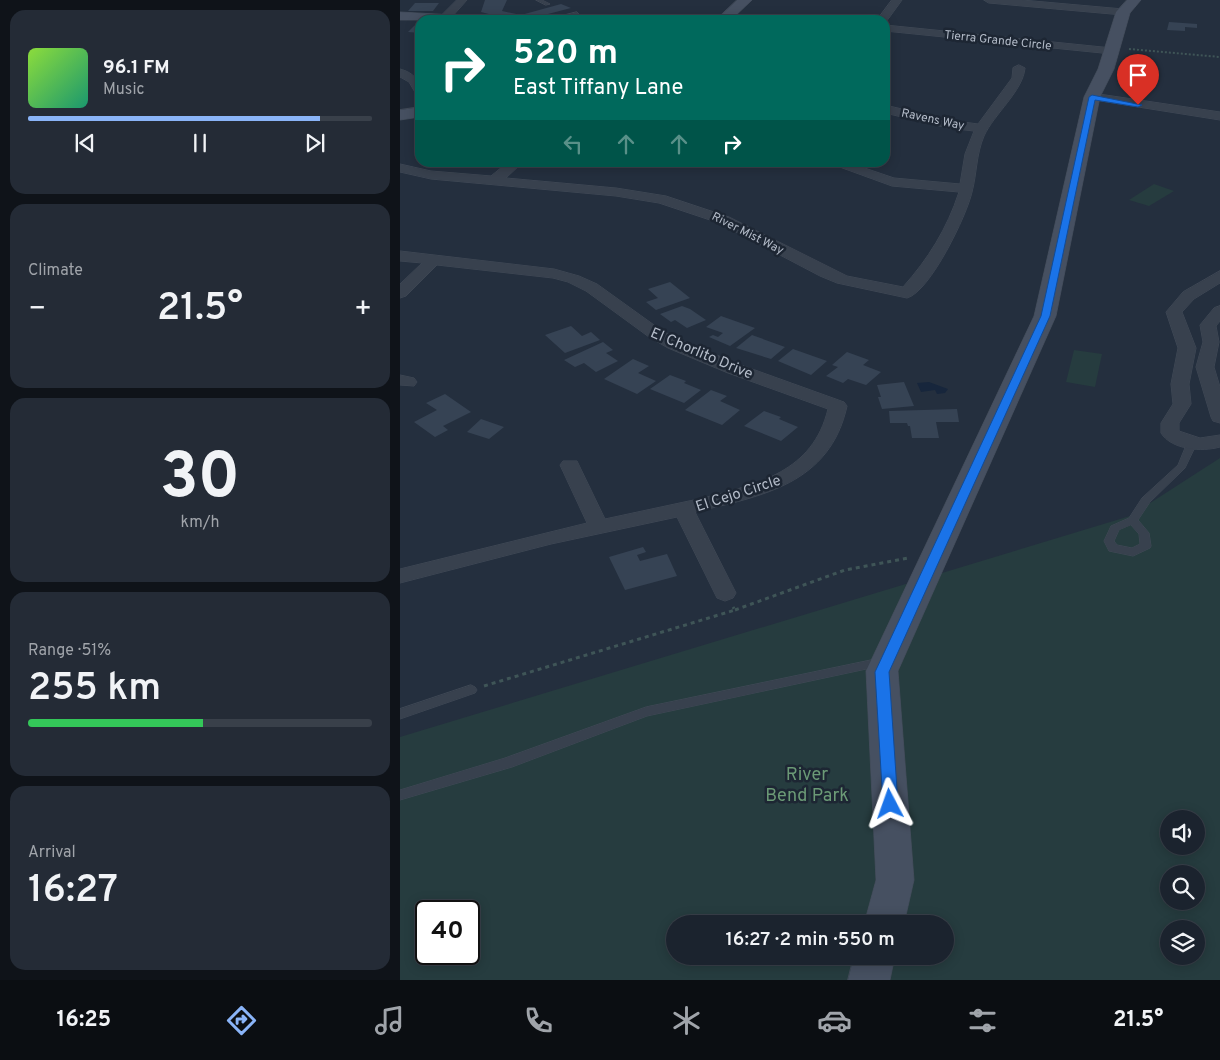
<!DOCTYPE html>
<meta charset="utf-8">
<style>
body{margin:0;font-family:Overpass,sans-serif;background:#242b36;color:#f1f3f6;height:100vh;display:flex;flex-direction:column;font-size:19px;white-space:nowrap}
*{box-sizing:border-box;margin:0}
p{font-size:16px;color:#a0a4aa}
.icon{flex:none;width:28px;height:28px;fill:none;stroke:currentColor;stroke-width:2;stroke-linecap:round;stroke-linejoin:round}
.map{position:relative;flex:1;overflow:hidden}
.sheet{display:flex;flex-direction:column;gap:10px;padding:10px;background:#0f1319;width:400px}
.sheet>*{flex:none}
.guide{position:absolute;left:15px;top:15px;width:475px;height:152px;border-radius:15px;box-shadow:0 2px 12px #0003,0 0 0 1px #39404a;background:#00695c;color:#fff;overflow:hidden}
.controls{position:absolute;left:760px;top:810px;display:grid;gap:10px}
.controls a{display:grid;place-items:center;width:45px;height:45px;border-radius:50%;background:#1b232e;box-shadow:0 2px 12px #0003,0 0 0 1px #39404a;font-size:25px}
.speed{position:absolute;left:15px;top:900px;display:flex;gap:10px;font-size:25px;font-weight:700;text-align:center}
.speed>*{display:grid;place-content:center;width:65px;height:65px;border-radius:50%;background:#1b232e;box-shadow:0 2px 12px #0003,0 0 0 1px #39404a;line-height:1}
.speed .limit{border:2px solid #111;border-radius:8px;background:#fff;color:#111}
.pin{position:absolute;display:grid;place-items:center;width:42px;height:42px;color:#fff;margin:-51px -21px;border-radius:50% 50% 50% 0;rotate:-45deg;box-shadow:0 0 5px #0007}
.pin .icon{rotate:45deg}
.me{position:absolute;width:55px;margin:-28px;rotate:356deg;stroke-linejoin:round;filter:drop-shadow(0 0 4px #0008)}
.turn{display:flex;align-items:center;gap:18px;height:105px;padding:0 15px;font-size:22px}
.turn .icon{width:65px;height:65px;stroke-width:2.5}
.turn b{display:block;font-size:35px;line-height:42px}
.lanes{display:flex;align-items:center;height:48px;padding:0 15px;background:#0003;justify-content:center;gap:25px;direction:ltr}
.lanes .off{opacity:.35}
.big{font-size:38px;font-weight:600;line-height:1.1}
.sheet .tile{flex:1;display:flex;flex-direction:column;justify-content:center;gap:8px;min-width:0;padding:0 18px;border-radius:15px;background:#242b36}
.sheet .dial{align-items:center;gap:0}
.dial b{font-size:65px;line-height:1}
.song{display:flex;align-items:center;gap:15px}
.cover{width:60px;height:60px;border-radius:8px;background:linear-gradient(135deg,hsl(90 70% 55%),hsl(160 70% 35%))}
.played{height:5px;border-radius:2px;background:linear-gradient(90deg,#8ab4f8 85%,#39404a 85%)}
.keys{display:flex;justify-content:space-around;direction:ltr}
.heat{display:flex;justify-content:space-between;align-items:center;font-size:28px;direction:ltr}
.charge{height:8px;border-radius:4px;background:linear-gradient(90deg,#34c759 51%,#39404a 0)}
.trip{position:absolute;left:266px;top:915px;width:288px;height:50px;border-radius:25px;background:#1b232e;box-shadow:0 2px 12px #0003,0 0 0 1px #39404a;font-weight:600;line-height:50px;text-align:center}
.dock{display:flex;height:80px;justify-content:space-around;align-items:center;background:#0b0e12;color:#a0a4aa}
.dock .icon{width:35px;height:35px}
.dock .active{color:#8ab4f8}
.dock b{font-size:22px;color:#f1f3f6}
main{display:flex;flex:1;min-height:0}
.map>svg:first-child{display:block}
.green{fill:#263c3f;fill-rule:evenodd}
.water{fill:#17263c}
.building{fill:#364354}
.lines{fill:none;stroke-linecap:round;stroke-linejoin:round}
.lane-casing{stroke:#414a57;stroke-width:1}
.street-casing{stroke:#414a57;stroke-width:1}
.secondary-casing{stroke:#414a57;stroke-width:1}
.path-far1{stroke:#3f5557;stroke-width:2;stroke-dasharray:2 2;stroke-linecap:butt}
.path{stroke:#3f5557;stroke-width:3;stroke-dasharray:4 4;stroke-linecap:butt}
.lane{fill:#38414e;fill-rule:evenodd}
.street{fill:#38414e;fill-rule:evenodd}
.secondary{fill:#465061;fill-rule:evenodd}
.route{fill:#1a73e8;stroke:#114b97}
.labels{text-anchor:middle;stroke-width:5;stroke-linejoin:round;paint-order:stroke}
.far-street-label{font-size:12px;fill:#b4bcc9;stroke:#1d2633}
.street-label{font-size:15px;fill:#b4bcc9;stroke:#1d2633}
.near-park-label{font-size:18px;fill:#6b9a76;stroke:#1d2633}
</style>
<main>
<section class="sheet">
<div class="tile">
<div class="song"><i class="cover"></i><div><b>96.1 FM</b><p>Music</p></div></div>
<div class="played"></div>
<div class="keys"><svg class="icon" aria-label="previous" viewBox="0 0 24 24"><path d="M18 5L8 12l10 7zM5 5v14"/></svg><svg class="icon" aria-label="pause" viewBox="0 0 24 24"><path d="M8 5v14M16 5v14"/></svg><svg class="icon" aria-label="next" viewBox="0 0 24 24"><path d="M6 5l10 7-10 7zM19 5v14"/></svg></div>
</div>
<div class="tile"><p>Climate</p>
<div class="heat"><a>−</a><b class="big">21.5°</b><a>+</a></div>
</div>
<div class="tile dial"><b>30</b><p>km/h</p></div>
<div class="tile"><p>Range · 51%</p><b class="big">255 km</b><div class="charge"></div></div>
<div class="tile"><p>Arrival</p><b class="big">16:27</b></div>
</section>
<div class="map">
<svg width="820" height="980" viewBox="0 0 820 980">
<rect width="100%" height="100%" fill="#242f3e"/>
<g class="green">
<polygon points="754,184 774,191 749,206 729,200"/>
<polygon points="674,350 702,354 695,387 666,382"/>
<path d="M820 458V980H0V737L730 516ZM769 819H796V846H769ZM769 874H796V901H769ZM26 911H69V954H26ZM275 924H545V956H275ZM769 929H796V956H769Z"/>
</g>
<polygon class="water" points="529,382 548,389 545,393 537,394 535,390 521,392 517,383"/>
<g class="building">
<polygon points="85,0 107,0 102,11 121,15 161,4 171,8 125,20 112,20 81,12"/>
<polygon points="15,3 39,3 33,11 8,11"/>
<polygon points="179,15 192,20 164,20 164,19"/>
<polygon points="769,22 797,24 797,28 785,27 785,31 767,30"/>
<polygon points="20,23 20,33 8,32 14,26"/>
<polygon points="270,282 290,298 256,310 246,302 258,298 248,289"/>
<polygon points="282,306 290,309 306,320 287,328 275,320 271,322 260,314"/>
<polygon points="321,316 355,328 330,346 309,337 313,335 318,337 323,333 306,327"/>
<polygon points="171,326 182,336 191,332 200,340 165,353 145,335"/>
<polygon points="352,335 385,347 371,359 336,348"/>
<polygon points="203,342 213,350 206,353 218,361 196,372 184,363 175,367 164,360"/>
<polygon points="393,349 427,361 411,375 378,361"/>
<polygon points="447,352 469,360 463,365 481,372 466,385 448,379 443,383 426,376 438,367 432,365"/>
<polygon points="233,359 249,366 238,373 256,381 237,394 204,379"/>
<polygon points="270,375 286,381 284,383 301,390 284,403 250,389"/>
<polygon points="504,382 514,406 482,409 478,397 481,397 477,385"/>
<polygon points="311,390 327,396 320,401 340,410 322,425 285,410"/>
<polygon points="45,394 71,412 43,426 48,430 35,437 14,422 37,410 26,403"/>
<polygon points="557,409 559,422 536,422 539,438 512,438 510,426 508,426 507,423 490,423 489,411"/>
<polygon points="364,411 381,417 379,419 398,427 381,441 344,426"/>
<polygon points="81,419 104,427 89,439 67,432"/>
<polygon points="243,547 246,552 237,555 240,561 267,554 277,576 225,590 209,557"/>
</g>
<g class="lines">
<defs>
<g id="lane">
<polygon points="136,0 142,0 150,4 146,5"/>
<polygon points="177,12 179,14 154,20 145,20"/>
<path d="M792 440 797 443 785 468 750 502 738 520 749 533 751 546 750 548 733 556 709 551 704 541 711 526 729 518 742 498 778 465 787 443ZM731 525 739 534 740 544 732 548 717 545 714 541 719 530Z"/>
<polygon points="481,658 485,659 487,662 485,665 247,716 112,767 0,800 0,790 105,758 246,707"/>
<polygon points="71,685 75,687 77,690 75,693 0,719 0,709"/>
</g>
<g id="street">
<polygon points="57,0 67,0 50,19 42,19 42,15"/>
<polygon points="492,0 502,0 486,22 485,20 477,20"/>
<polygon points="584,0 622,0 723,9 728,12 723,15 589,3"/>
<polygon points="485,25 712,48 717,51 712,54 485,31"/>
<path d="M619 65 625 68C623 91 594 114 584 136 576 155 577 173 572 192 567 215 530 292 507 298L437 283 420 276 319 223 259 203 216 196 31 179 0 172V164L31 171 91 176 108 162H123L106 178 216 188 266 196 329 217 447 276 503 287C528 259 547 229 559 192L492 186 426 162H447L494 178 560 184 565 154 574 131 548 128 485 113V105L548 120 578 124 612 78 613 68Z"/>
<path d="M0 69C15 73 20 81 20 95L16 94 9 82 0 77Z"/>
<polygon points="692,93 820,112 820,120 688,99 688,95"/>
<path d="M0 251 154 269 179 276 197 284 261 330 280 340 341 365 444 402 447 406C430 484 362 496 295 512L336 593 333 598 325 601 317 598 277 517 151 544 0 583V569L187 523 160 465 163 461H177L205 519C238 512 270 505 303 498 358 484 413 472 428 409L328 373 268 348 249 337 186 291 168 282 153 278 37 265 6 296 0 298V284L22 263 0 261Z"/>
<path d="M820 271V283L794 299 782 312 796 348 789 384 791 404 779 423V431L800 438 820 435V447C802 452 772 450 761 433V423L773 404 771 384 778 348 766 312 783 292Z"/>
<polygon points="820,306 820,321 816,326 819,342 814,367 820,387 820,423 813,421 811,417 796,367 803,342 800,325 814,308"/>
<polygon points="0,375 14,378 17,382 14,386 0,385"/>
</g>
<g id="secondary">
<polygon points="337,0 352,0 331,20 316,20"/>
<polygon points="727,0 741,0 730,13 714,69 700,97 656,316 498,671 514,880 504,924 464,924 476,880 466,671 634,316 684,97 698,69 716,12"/>
<polygon points="0,12 72,16 79,20 0,20"/>
<polygon points="20,107 20,117 0,120 0,110"/>
<polygon points="454,956 495,956 490,980 448,980"/>
</g>
</defs>
<use href="#lane" class="lane-casing"/>
<use href="#street" class="street-casing"/>
<use href="#secondary" class="secondary-casing"/>
<polyline class="path-far1" points="729,49 820,57"/>
<g class="path">
<polyline points="335,610 445,570 508,558"/>
<polyline points="84,686 335,610 333,607"/>
</g>
<use href="#lane" class="lane"/>
<use href="#street" class="street"/>
<use href="#secondary" class="secondary"/>
</g>
<polygon class="route" points="692,95 742,105 738,107 695,100 650,316 489,672 498,804 496,809 490,811 485,809 483,804 475,672 641,316 689,97"/>
<g class="labels">
<g class="far-street-label">
<text transform="translate(598 40) rotate(6)" y="4">Tierra Grande Circle</text>
<text transform="translate(533 119) rotate(12)" y="4">Ravens Way</text>
<text transform="translate(348 233) rotate(27)" y="4">River Mist Way</text>
</g>
<g class="street-label">
<text transform="translate(302 353) rotate(23)" y="5">El Chorlito Drive</text>
<text transform="translate(338 493) rotate(-18)" y="5">El Cejo Circle</text>
</g>
<g class="near-park-label">
<text x="407" y="780">River<tspan x="407" dy="21">Bend Park</tspan></text>
</g>
</g>
</svg>
<div class="controls">
<a><svg class="icon" aria-label="sound" viewBox="0 0 24 24"><path d="M4 9h4l5-4v14l-5-4H4zM17 9q2 3 0 6"/></svg></a>
<a><svg class="icon" aria-label="search" viewBox="0 0 24 24"><circle cx="10" cy="10" r="6"/><path d="M15 15l6 6"/></svg></a>
<a><svg class="icon" aria-label="layers" viewBox="0 0 24 24"><path d="M12 4l9 5-9 5-9-5zM3 14l9 5 9-5"/></svg></a>
</div>
<div class="speed"><div class="limit">40</div></div>
<div class="pin" style="left:738px;top:105px;background:#d93025"><svg class="icon" aria-label="arrive" viewBox="0 0 24 24"><path d="M6 21V4h12l-3 4 3 4H6"/></svg></div>
<svg class="me" style="left:490px;top:804px" viewBox="-20 -20 40 40"><path d="M0-17L14 15 0 8-14 15z" fill="#1a73e8" stroke="#fff" stroke-width="4"/></svg>
<div class="trip">16:27 · 2 min · 550 m</div>
<div class="guide">
<div class="turn"><svg class="icon" aria-label="right" viewBox="0 0 24 24"><path d="M7 20v-9h11M14 6l5 5-5 5"/></svg><div><b>520 m</b>East Tiffany Lane</div></div>
<div class="lanes"><svg class="icon off" aria-label="left" viewBox="0 0 24 24"><path d="M17 20v-9H6M10 6l-5 5 5 5"/></svg><svg class="icon off" aria-label="ahead" viewBox="0 0 24 24"><path d="M12 20V5M6 11l6-6 6 6"/></svg><svg class="icon off" aria-label="ahead" viewBox="0 0 24 24"><path d="M12 20V5M6 11l6-6 6 6"/></svg><svg class="icon" aria-label="right" viewBox="0 0 24 24"><path d="M7 20v-9h11M14 6l5 5-5 5"/></svg></div>
</div>
</div>
</main>
<nav class="dock">
<b>16:25</b>
<svg class="icon active" aria-label="directions" viewBox="0 0 24 24"><path d="M12 3l9 9-9 9-9-9zM9 14v-3h6M13 9l2 2-2 2"/></svg>
<svg class="icon" aria-label="music" viewBox="0 0 24 24"><path d="M9 18V5l10-2v13"/><circle cx="6" cy="18" r="3"/><circle cx="16" cy="16" r="3"/></svg>
<svg class="icon" aria-label="phone" viewBox="0 0 24 24"><path d="M5 4h4l2 5-3 2q2 4 5 5l2-3 5 2v4C11 20 4 13 5 4z"/></svg>
<svg class="icon" aria-label="climate" viewBox="0 0 24 24"><path d="M12 3v18M4 7l16 10M4 17L20 7"/></svg>
<svg class="icon" aria-label="car" viewBox="0 0 24 24"><path d="M5 17H2v-5l4-1 3-4h7l3 4 3 1v5h-3M9 17h6M6 11h13"/><circle cx="7" cy="17" r="2"/><circle cx="17" cy="17" r="2"/></svg>
<svg class="icon" aria-label="filters" viewBox="0 0 24 24"><path d="M4 7h16M4 17h16"/><circle cx="9" cy="7" r="2"/><circle cx="15" cy="17" r="2"/></svg>
<b>21.5°</b>
</nav>
